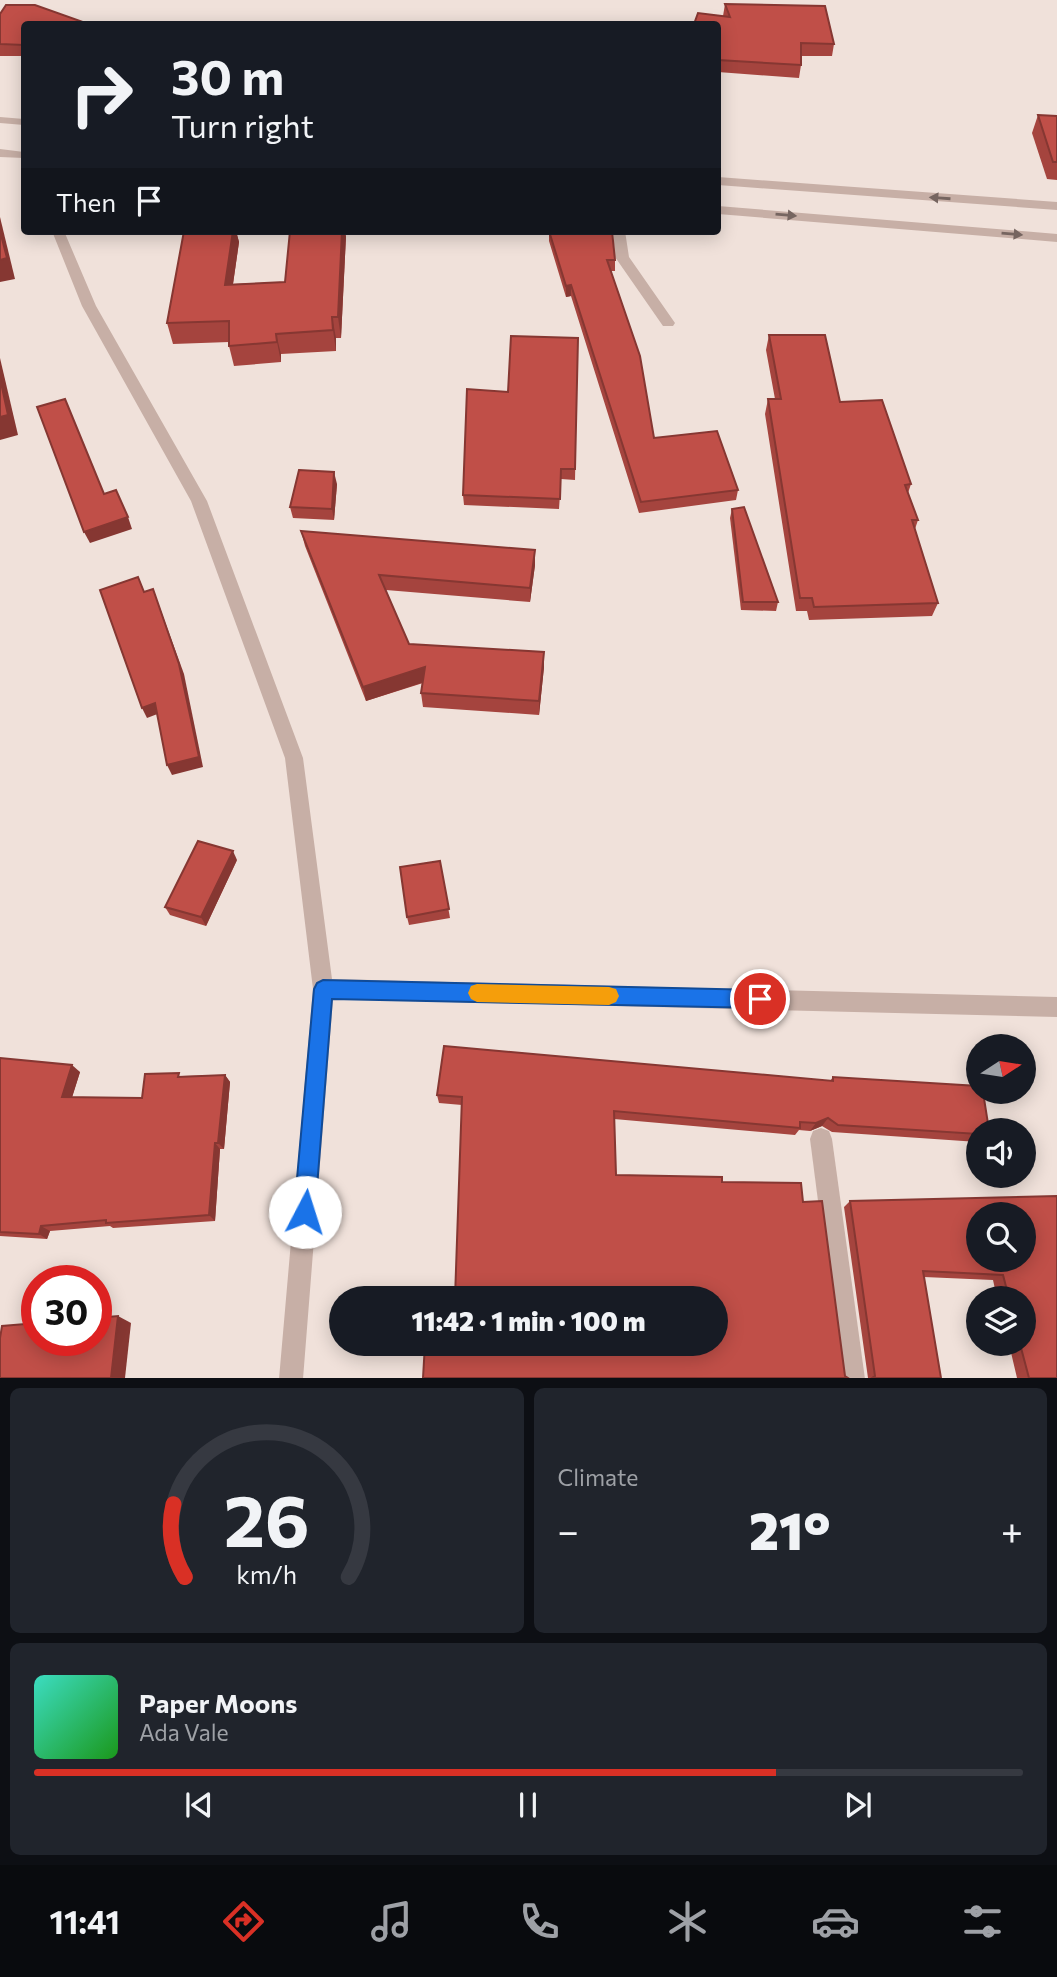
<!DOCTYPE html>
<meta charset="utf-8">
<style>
body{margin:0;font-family:Commissioner,sans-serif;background:#20242c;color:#f1f3f6;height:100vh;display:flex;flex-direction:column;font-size:26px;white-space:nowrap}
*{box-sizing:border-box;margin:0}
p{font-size:23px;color:#9ea1a6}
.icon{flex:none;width:38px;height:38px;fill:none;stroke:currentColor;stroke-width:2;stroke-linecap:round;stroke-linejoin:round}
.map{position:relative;height:1378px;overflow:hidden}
.panel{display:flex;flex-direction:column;gap:10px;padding:10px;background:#0d0f14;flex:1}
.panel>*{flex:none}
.top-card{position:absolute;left:21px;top:21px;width:700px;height:214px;border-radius:7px;box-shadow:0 4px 18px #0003;background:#171b24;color:#f1f3f6;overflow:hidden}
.needle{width:46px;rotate:78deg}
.controls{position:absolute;left:966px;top:1034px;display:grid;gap:14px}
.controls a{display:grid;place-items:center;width:70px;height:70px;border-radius:50%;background:#171b24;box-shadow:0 4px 18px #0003;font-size:35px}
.speed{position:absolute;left:21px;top:1265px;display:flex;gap:14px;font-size:35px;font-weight:700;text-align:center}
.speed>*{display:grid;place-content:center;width:91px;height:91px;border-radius:50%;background:#171b24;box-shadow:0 4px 18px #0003;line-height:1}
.speed .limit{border:10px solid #d22;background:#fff;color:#111}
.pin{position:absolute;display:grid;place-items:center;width:60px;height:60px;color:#fff;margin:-30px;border:4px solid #fff;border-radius:50%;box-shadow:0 2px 7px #0007}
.me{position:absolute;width:77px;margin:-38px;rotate:5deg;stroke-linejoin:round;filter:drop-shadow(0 0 5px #0008)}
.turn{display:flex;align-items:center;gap:24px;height:147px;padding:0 35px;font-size:32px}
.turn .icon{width:91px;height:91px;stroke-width:2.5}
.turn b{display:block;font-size:49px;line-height:60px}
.then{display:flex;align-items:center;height:66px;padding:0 35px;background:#0003;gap:14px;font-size:26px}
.big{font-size:52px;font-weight:800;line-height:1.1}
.panel .widget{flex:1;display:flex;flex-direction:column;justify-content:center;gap:10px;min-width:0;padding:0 24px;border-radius:10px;background:#20242c}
.panel .dial{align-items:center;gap:0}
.dial svg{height:182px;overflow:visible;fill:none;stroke:#363941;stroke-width:7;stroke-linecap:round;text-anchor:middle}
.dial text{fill:#f1f3f6;stroke:none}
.song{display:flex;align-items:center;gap:21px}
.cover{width:84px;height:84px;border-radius:10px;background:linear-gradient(135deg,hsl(170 70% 55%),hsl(120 70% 35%))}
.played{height:7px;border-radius:4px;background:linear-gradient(90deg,#d93025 75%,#363941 75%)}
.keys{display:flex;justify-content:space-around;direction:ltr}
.heat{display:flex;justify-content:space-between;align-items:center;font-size:38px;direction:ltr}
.panel .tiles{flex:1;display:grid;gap:10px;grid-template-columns:1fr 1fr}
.widget:last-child{grid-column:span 2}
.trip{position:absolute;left:329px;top:1286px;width:399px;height:70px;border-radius:35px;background:#171b24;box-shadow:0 4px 18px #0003;font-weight:800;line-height:70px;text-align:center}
.tab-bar{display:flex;height:112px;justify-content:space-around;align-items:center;background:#090b0e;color:#9ea1a6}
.tab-bar .icon{width:49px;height:49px}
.tab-bar .selected{color:#d93025}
.tab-bar b{font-size:32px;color:#f1f3f6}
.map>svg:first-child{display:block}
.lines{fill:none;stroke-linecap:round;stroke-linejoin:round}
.service{fill:#c7afa6;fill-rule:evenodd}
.minor{fill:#c7afa6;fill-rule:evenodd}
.tertiary{fill:#c7afa6;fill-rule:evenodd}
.wall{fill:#a5443e}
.shaded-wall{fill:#863732}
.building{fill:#c04f48;stroke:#863732;stroke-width:2;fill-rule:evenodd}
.oneway{fill:#766560}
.route{fill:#1a73e8;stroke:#114b97;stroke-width:2}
.slow{fill:#f59e0b}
</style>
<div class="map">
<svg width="1057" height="1379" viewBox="0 0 1057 1379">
<rect width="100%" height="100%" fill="#f0e1da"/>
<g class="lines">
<polygon class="service" points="613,231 625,231 629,257 675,323 673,326 663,326 615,257"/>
<g class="minor">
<polygon points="52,231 64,231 96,306 207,501 303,758 332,979 1057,997 1057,1017 333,999 303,1379 279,1379 313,989 285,758 191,501 82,306"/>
<polygon points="821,1128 829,1131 832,1139 865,1379 841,1379 810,1139 813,1131"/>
</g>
<g class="tertiary">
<polygon points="0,117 24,119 24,125 0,123"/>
<polygon points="0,149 24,152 24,158 0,157"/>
<polygon points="718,177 1057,202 1057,210 718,185"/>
<polygon points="718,206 1057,234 1057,242 718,214"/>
</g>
</g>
<g class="wall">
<polygon points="725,4 834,44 832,56 801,56 801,65 799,78 718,72 718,24 694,24 723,16"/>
<polygon points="0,14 24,24 24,56 0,56"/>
<polygon points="1038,115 1057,116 1057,180 1047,179 1032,133"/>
<polygon points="184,231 236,231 239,242 233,284 285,282 346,236 341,338 336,338 336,351 281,354 281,362 234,366 229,346 229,342 173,344 167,323"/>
<polygon points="549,231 615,260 615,271 611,271 654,438 738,490 736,500 639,513 571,296 566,297 549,241"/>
<polygon points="769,335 840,402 911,484 908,493 918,520 915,529 938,603 932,616 809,620 807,611 796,611 765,414 768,399 775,399 766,350"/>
<polygon points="578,338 575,480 561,479 559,509 464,505 463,495 508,392"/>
<polygon points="337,484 334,520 293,518 290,507"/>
<polygon points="732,509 778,602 776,611 741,610 730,518"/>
<polygon points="301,531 535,565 530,602 386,590 409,644 544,667 539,715 423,707 421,693 423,683 366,701 305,546"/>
<polygon points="237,860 206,926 170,915 165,907"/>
<polygon points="440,861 450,918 409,925 407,917"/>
<polygon points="0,1058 80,1072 72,1097 142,1098 182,1076 225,1075 230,1082 224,1149 220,1149 215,1221 113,1228 110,1226 50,1231 47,1239 0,1236"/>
<polygon points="833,1077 978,1130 978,1142 832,1132 822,1126 810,1131 799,1130 795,1135 614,1119 616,1175 716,1344 462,1105 439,1103 437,1095 830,1081"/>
<polygon points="1057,1196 1057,1378 1017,1378 1009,1344 1024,1344 1024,1298 997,1298 993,1280 924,1277 941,1378 868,1378 844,1207 850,1201"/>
</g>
<g class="shaded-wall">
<polygon points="0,217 15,279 0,282"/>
<polygon points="233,231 236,231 239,242 230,305 225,285"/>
<polygon points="342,231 345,231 346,236 341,338 338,317"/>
<polygon points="571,285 571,296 566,297 566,286"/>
<polygon points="332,317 336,338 336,351 333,330"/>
<polygon points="276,334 281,354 281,362 277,342"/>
<polygon points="0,358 18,435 0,440"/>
<polygon points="334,472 337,484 334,520 332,509"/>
<polygon points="128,517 132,529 90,543 84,532"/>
<polygon points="535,550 535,565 530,602 530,588"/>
<polygon points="157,600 184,674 203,767 172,775 167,765"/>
<polygon points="544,652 544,667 539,715 539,701"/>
<polygon points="425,667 427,681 366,701 363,687"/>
<polygon points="155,703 160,713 147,718 142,708"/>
<polygon points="233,851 237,860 206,926 201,917"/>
<polygon points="72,1065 80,1072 70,1104 62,1097"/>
<polygon points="225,1075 230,1082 224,1149 218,1143"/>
<polygon points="828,1118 822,1126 810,1131 816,1123"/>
<polygon points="215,1143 220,1149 215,1221 209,1215"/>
<polygon points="41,1226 50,1231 47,1239 39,1234"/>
<polygon points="118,1316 131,1323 125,1378 111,1378"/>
</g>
<g class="building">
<polygon points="725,4 825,6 834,44 801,43 801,65 718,60 718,24 673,24 674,22 694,24 698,13 730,17"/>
<polygon points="6,5 35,5 83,22 82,24 24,24 24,45 0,44 0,14"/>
<polygon points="1038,115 1057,116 1057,162 1053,162"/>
<polygon points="0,231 7,258 0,260"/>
<polygon points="184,231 233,231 225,285 285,282 290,231 342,231 338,317 332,317 333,330 276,334 277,342 229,346 229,321 167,323"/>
<polygon points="549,231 612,231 615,260 607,260 640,356 654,438 717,431 738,490 641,502 571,285 566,286"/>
<polygon points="769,335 825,335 840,402 882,400 911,484 905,485 918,520 912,520 938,603 814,607 812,598 800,598 768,399 781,399"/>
<polygon points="511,336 578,338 575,469 561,469 560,499 463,495 467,389 508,392"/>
<polygon points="0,378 8,415 0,417"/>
<polygon points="65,399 104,494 116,490 128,517 84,532 37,407"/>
<polygon points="299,470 334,472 332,509 290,507"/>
<polygon points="744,507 778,602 743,602 732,509"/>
<polygon points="301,531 535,550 530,588 379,575 409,644 544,652 539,701 421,693 425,667 363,687"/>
<polygon points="138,577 144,592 153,589 179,664 199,757 167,765 155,703 142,708 100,590"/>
<polygon points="198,841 233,851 201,917 165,907"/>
<polygon points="440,861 449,909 407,917 400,867"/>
<polygon points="444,1046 833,1081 833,1077 978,1086 978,1092 983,1092 989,1130 978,1130 978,1134 838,1125 828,1118 816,1123 800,1122 800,1128 614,1111 616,1175 722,1177 722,1182 801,1183 803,1202 822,1201 845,1376 848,1378 423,1378 425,1344 716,1344 716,1298 455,1298 462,1097 437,1095"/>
<polygon points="0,1058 72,1065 62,1097 142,1098 145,1074 179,1073 178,1077 225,1075 218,1143 215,1143 209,1215 106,1223 106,1220 41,1226 39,1234 0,1232"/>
<path d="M1057 1196V1378H1029L1020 1344H1024V1298H1009L1003 1275 923 1271 941 1378H872L875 1376 850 1201ZM978 1214H1024V1260H978Z"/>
<polygon points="118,1316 111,1378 0,1378 0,1338 2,1326 37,1323 37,1340 96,1340 96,1318"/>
</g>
<defs><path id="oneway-solid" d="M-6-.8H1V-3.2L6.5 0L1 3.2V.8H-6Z" transform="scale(1.75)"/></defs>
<g class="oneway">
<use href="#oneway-solid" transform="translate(940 198) rotate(-176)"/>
<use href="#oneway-solid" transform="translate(786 215) rotate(5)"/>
<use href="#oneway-solid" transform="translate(1012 234) rotate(5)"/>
</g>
<polygon class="route" points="323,980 760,990 767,992 769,999 767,1005 760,1008 332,999 315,1212 312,1219 305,1222 297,1219 294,1212 314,989 317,983"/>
<polygon class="slow" points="477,984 609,987 616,989 619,996 616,1002 609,1005 477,1002 471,999 468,993 471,986"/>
</svg>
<div class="controls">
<a><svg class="needle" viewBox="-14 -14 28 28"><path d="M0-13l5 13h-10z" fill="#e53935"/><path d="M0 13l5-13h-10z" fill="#9ea1a6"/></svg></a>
<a><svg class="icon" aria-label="sound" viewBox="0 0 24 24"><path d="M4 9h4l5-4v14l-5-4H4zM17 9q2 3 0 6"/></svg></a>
<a><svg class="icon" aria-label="search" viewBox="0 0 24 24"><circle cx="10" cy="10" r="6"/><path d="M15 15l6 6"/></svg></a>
<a><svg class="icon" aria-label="layers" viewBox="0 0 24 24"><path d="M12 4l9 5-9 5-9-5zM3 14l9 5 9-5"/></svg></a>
</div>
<div class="speed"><div class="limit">30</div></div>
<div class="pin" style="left:760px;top:999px;background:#d93025"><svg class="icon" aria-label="arrive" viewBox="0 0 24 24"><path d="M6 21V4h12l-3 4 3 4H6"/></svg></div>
<svg class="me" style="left:305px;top:1212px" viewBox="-20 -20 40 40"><circle r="19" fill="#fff"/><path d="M0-13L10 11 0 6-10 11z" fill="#1a73e8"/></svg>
<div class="trip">11:42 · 1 min · 100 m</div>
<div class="top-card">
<div class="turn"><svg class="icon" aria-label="right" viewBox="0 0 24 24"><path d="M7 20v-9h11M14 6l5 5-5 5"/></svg><div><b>30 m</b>Turn right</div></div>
<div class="then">Then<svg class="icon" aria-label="arrive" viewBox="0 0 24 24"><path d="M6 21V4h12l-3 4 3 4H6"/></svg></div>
</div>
</div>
<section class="panel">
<div class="tiles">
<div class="widget dial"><svg viewBox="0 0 100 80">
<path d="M14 69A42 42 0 1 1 86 69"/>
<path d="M14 69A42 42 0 0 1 9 37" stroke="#d93025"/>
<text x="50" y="56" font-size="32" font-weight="700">26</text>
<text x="50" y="72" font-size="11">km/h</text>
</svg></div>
<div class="widget"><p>Climate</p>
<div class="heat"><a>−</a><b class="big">21°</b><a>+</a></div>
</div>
<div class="widget">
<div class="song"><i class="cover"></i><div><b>Paper Moons</b><p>Ada Vale</p></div></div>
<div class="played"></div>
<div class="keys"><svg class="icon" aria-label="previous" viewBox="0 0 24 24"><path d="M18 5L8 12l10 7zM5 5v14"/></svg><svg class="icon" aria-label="pause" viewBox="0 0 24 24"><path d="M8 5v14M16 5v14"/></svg><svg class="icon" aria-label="next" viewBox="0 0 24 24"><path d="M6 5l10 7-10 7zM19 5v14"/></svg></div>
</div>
</div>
</section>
<nav class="tab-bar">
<b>11:41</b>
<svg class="icon selected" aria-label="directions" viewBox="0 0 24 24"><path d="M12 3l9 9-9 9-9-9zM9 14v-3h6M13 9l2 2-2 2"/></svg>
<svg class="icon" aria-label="music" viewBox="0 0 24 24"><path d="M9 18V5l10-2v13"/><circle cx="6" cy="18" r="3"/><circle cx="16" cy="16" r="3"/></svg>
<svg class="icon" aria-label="phone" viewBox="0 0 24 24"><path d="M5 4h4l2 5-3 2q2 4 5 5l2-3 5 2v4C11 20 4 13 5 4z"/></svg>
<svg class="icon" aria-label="climate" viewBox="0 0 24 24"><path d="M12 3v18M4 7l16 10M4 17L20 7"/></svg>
<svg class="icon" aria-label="car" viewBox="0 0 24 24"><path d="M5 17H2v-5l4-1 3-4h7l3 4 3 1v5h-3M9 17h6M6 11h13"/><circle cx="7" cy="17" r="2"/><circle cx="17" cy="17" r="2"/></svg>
<svg class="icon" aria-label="filters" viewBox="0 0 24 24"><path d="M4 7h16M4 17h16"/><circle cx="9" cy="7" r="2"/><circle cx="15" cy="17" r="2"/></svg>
</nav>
